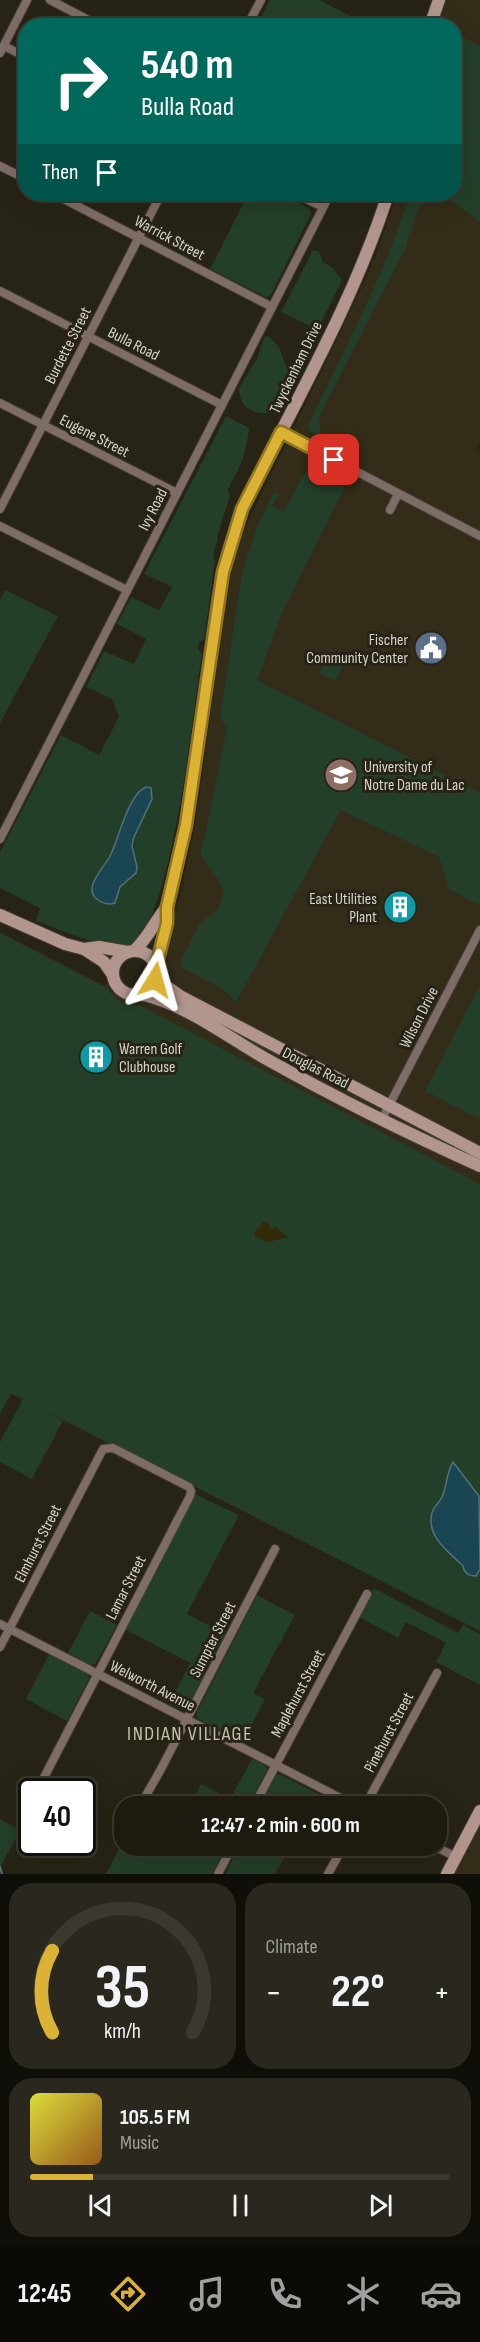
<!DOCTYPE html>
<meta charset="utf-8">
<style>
body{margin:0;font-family:"Sofia Sans Condensed",sans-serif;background:#2a271e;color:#f1f3f6;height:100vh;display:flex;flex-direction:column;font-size:22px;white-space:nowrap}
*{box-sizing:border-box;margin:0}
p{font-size:20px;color:#a0a19f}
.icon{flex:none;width:33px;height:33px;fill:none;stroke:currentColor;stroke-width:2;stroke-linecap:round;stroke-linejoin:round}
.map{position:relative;height:1874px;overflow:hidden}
.drawer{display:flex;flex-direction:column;gap:9px;padding:9px;background:#100e09;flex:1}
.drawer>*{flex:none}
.guide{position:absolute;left:18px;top:18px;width:444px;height:183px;border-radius:24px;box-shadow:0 6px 24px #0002,0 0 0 2px #3b3830;background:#00695c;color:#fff;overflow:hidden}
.speed{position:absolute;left:18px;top:1778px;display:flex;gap:12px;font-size:30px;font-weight:700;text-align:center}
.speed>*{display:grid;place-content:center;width:78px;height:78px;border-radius:50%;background:#1d1a10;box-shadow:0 6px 24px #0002,0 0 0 2px #3b3830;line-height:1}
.speed .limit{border:3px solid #111;border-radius:9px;background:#fff;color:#111}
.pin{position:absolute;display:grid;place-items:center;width:51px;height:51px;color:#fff;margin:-26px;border-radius:12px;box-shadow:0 3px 9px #0006}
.me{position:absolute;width:66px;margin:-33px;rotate:8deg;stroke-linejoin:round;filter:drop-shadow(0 0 4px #0008)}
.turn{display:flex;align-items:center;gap:21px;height:126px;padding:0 24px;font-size:27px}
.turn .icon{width:78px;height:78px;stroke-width:2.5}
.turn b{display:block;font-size:42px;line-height:51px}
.then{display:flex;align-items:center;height:57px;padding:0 24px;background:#0003;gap:12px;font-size:22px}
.big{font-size:45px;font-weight:700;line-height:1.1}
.drawer .widget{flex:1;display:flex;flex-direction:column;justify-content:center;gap:9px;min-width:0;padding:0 21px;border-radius:24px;background:#2a271e}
.drawer .dial{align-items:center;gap:0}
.dial svg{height:156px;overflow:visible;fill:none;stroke:#3b3830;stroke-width:7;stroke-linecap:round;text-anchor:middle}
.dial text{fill:#f1f3f6;stroke:none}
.song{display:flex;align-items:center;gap:18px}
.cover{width:72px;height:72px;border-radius:9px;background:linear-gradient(135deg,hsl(60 70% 55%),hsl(30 70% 35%))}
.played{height:6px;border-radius:3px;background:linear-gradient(90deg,#dbb233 15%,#3b3830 15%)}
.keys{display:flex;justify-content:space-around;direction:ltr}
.heat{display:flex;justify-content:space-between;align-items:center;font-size:33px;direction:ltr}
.drawer .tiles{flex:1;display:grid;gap:9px;grid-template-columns:1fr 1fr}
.widget:last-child{grid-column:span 2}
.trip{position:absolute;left:114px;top:1796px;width:333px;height:60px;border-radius:24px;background:#1d1a10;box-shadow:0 6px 24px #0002,0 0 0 2px #3b3830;font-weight:700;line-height:60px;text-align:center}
.tabs{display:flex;height:96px;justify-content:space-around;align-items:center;background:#0c0a06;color:#a0a19f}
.tabs .icon{width:42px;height:42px}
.tabs .on{color:#dbb233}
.tabs b{font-size:27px;color:#f1f3f6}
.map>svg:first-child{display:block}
.built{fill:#332c18}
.green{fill:#233e29;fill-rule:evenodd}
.sand{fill:#322a09}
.water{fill:#1a4654;stroke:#527178;stroke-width:1.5}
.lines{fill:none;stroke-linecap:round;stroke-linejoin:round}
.stream{stroke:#527178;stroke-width:2}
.street-casing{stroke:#433f32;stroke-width:10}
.secondary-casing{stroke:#433f32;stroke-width:14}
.street{stroke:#7e6c67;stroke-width:8}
.secondary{stroke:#b2968d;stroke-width:12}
.route-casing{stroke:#8e7421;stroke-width:15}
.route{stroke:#dbb233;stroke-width:10}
.labels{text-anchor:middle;stroke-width:6;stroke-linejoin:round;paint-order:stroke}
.street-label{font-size:16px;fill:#d6d4cb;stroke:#272315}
.poi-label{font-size:16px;fill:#d6d4cb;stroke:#272315;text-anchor:end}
.quarter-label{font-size:20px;letter-spacing:1.5px;fill:#c6c0af;stroke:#272315}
</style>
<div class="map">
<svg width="480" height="1874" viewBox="0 0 480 1874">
<rect width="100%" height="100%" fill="#272315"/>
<g class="built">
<polygon points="447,0 480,0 480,441 477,448 480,450 480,1631 11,1394 0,1414 0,932 103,985 111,984 116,991 128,998 157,1003 168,983 163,975 161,959 182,888 196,819 224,616 232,567 241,536 361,289 375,258 397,194 454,194 454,26 438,25"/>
<polygon points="480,1819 480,1874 452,1874"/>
</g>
<g class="green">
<polygon points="270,0 319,0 369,25 257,25"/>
<polygon points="455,33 480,46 480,222 442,194 454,194"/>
<polygon points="248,194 280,194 310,209 311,214 271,295 266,297 210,269"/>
<path d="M410 194H432C416 205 411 229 406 247L318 419 322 435 320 436 309 431 308 425C345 349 384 275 410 194Z"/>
<polygon points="313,250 319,251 323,262 333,268 342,280 319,327 316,329 281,312"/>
<path d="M267 336C282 344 282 361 290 373 281 391 279 422 253 411 242 407 240 399 239 388L257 359 264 338Z"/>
<path d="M226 416 249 428C246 455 241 465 228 489L230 497 222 520 213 557 215 561 204 640 199 642 198 649 202 654C194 704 172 922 132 944 114 954 55 928 36 921L40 908 0 888V852L61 735 99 755 119 717 112 699 86 687 104 651 134 664 146 639 117 624 131 597 159 610 172 587 144 574ZM141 789 152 799 134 837 133 877 120 887 118 893 95 878C116 852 123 817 141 789Z"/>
<path d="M312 460 349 478 283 611 257 680 480 793V906L449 889 439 857 341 810 236 1002 223 989 182 968 180 963 200 923 217 910 224 894C221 878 206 867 200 852L205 836 227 727 220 718 242 573 257 527 273 493 275 492 279 494 271 506 283 512Z"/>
<polygon points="5,590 58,616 0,723 0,600"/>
<polygon points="331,650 347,658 335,681 319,673"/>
<path d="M0 933 107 988C116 1001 125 1005 141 1006L480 1184V1631L46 1411 63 1421 32 1479 0 1462V1442L23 1399 11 1394 0 1414Z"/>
<polygon points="480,985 480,1119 425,1091"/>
<polygon points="195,1494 239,1515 187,1614 226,1634 187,1710 183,1711 169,1704 190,1663 126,1630"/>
<polygon points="374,1588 458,1633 463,1625 480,1634 480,1685 436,1662 446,1643 406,1622 398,1638 359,1617"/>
<polygon points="257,1595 295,1615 253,1693 265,1699 243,1742 198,1719 196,1714"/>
<polygon points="90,1611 117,1625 96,1663 91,1665 68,1653"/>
<polygon points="49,1654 88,1674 89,1679 67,1721 26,1699"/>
<polygon points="252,1759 266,1766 267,1770 248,1806 189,1806 201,1784 230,1799"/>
<polygon points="276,1775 281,1775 318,1794 312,1806 260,1806"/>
<polygon points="0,1819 20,1830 0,1868"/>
<polygon points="124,1840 124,1845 227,1845 212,1874 106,1874"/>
<polygon points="240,1845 291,1845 275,1874 225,1874"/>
</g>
<polygon class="sand" points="262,1221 268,1223 271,1229 275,1227 288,1237 268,1242 255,1236 254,1232 258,1228 260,1229"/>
<g class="water">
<path d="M146 787 151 788 152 799 134 837 132 846 137 867 136 873 120 887 115 903C109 905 104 904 98 900 81 889 104 868 110 856 114 848 117 839 120 830 125 817 133 792 146 787Z"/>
<path d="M453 1462 479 1496 480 1569 476 1576C469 1576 464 1573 463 1566 448 1551 426 1537 432 1513 433 1507 439 1503 442 1497 447 1487 446 1473 453 1462Z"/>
</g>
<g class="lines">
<polyline class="stream" points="0,1867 2,1874"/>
<defs>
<g id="street">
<polyline points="50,0 100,26"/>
<polyline points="247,26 261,0"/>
<polyline points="4,46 26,57"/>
<polyline points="0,53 27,0"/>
<polyline points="0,166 26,179"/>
<polyline points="54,194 272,307"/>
<polyline points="296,194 323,207"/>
<polyline points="0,291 222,405"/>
<polyline points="0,403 177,493"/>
<polyline points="281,432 480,536"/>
<polyline points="0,509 161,194"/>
<polyline points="390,510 398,494"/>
<polyline points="0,526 127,590"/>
<polyline points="0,839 330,194"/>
<polyline points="382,1119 480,930"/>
<polyline points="0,1624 356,1806"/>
<polyline points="0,1647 103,1449 113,1448 189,1487 191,1491 190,1496 37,1791"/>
<polyline points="31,1802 32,1802"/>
<polyline points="140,1806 161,1769 275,1549"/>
<polyline points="254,1806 367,1594"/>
<polyline points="365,1806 437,1673"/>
<polyline points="432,1845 456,1857"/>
<polyline points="218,1874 233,1845"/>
<polyline points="328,1874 344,1845"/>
</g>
<g id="secondary">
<polyline points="430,26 439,0"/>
<polyline points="0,915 65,944 84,949 99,947 128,952"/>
<polyline points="84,949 104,962 113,975"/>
<path d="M134 951C149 937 154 922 167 907"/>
<circle cx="135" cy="973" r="22"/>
<path d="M155 967 167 923V907L186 825 218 598 230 546 242 509C293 405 353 304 388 194"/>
<polyline points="156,973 163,984 180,996 480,1153"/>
<path d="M139 994C187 1004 228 1038 270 1061 338 1099 409 1134 480 1166"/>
<polyline points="447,1874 480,1811"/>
</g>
</defs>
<use href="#street" class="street-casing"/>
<use href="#secondary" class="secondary-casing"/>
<use href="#street" class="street"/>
<use href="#secondary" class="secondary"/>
</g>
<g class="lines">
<defs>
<polyline id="route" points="155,980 156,967 167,923 167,907 186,825 223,572 242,509 281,432 334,460"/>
</defs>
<use href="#route" class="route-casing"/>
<use href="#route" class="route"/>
</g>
<defs>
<symbol id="civic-disc" viewBox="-11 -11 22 22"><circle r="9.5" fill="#5c6f8a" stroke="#272315"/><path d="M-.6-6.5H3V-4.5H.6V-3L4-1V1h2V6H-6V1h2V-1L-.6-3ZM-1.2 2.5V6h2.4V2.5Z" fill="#fff"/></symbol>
<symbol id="university-disc" viewBox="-11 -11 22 22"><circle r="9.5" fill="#8d6e63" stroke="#272315"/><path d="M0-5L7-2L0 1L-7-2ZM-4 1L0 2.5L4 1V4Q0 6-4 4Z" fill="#fff"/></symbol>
<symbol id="building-disc" viewBox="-11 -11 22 22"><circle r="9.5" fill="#0f9aa8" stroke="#272315"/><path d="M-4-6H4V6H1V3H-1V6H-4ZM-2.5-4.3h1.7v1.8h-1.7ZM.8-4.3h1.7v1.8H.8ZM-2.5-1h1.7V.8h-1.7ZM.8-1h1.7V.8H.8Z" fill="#fff"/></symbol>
</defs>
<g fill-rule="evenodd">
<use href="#civic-disc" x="412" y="629" width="38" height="38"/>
<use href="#university-disc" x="322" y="756" width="38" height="38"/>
<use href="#building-disc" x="381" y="888" width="38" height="38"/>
<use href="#building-disc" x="77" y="1038" width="38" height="38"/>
</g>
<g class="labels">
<g class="street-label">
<text transform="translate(170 237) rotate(28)" y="6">Warrick Street</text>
<text transform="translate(134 343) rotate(27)" y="6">Bulla Road</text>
<text transform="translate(67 345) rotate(-63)" y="6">Burdette Street</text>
<text transform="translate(295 367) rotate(-64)" y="6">Twyckenham Drive</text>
<text transform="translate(95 435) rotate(27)" y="6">Eugene Street</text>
<text transform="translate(152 509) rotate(-63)" y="6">Ivy Road</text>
<text transform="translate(418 1017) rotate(-63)" y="6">Wilson Drive</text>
<text transform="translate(316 1067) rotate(27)" y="6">Douglas Road</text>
<text transform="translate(37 1543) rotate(-63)" y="6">Elmhurst Street</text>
<text transform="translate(125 1587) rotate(-63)" y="6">Lamar Street</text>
<text transform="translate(212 1639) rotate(-63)" y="6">Sumpter Street</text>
<text transform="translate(153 1685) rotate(27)" y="6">Welworth Avenue</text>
<text transform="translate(297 1693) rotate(-62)" y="6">Maplehurst Street</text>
<text transform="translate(388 1732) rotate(-62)" y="6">Pinehurst Street</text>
</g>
<g class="poi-label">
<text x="408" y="645">Fischer<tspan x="408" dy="18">Community Center</tspan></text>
<text x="364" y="772" text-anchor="start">University of<tspan x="364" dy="18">Notre Dame du Lac</tspan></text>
<text x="377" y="904">East Utilities<tspan x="377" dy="18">Plant</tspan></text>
<text x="119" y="1054" text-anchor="start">Warren Golf<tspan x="119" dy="18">Clubhouse</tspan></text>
</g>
<g class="quarter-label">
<text x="190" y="1740">INDIAN VILLAGE</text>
</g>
</g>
</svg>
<div class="speed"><div class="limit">40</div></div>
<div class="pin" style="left:334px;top:460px;background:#d93025"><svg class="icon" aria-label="arrive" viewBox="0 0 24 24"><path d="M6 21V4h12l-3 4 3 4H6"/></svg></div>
<svg class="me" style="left:155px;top:980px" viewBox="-20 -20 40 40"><path d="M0-17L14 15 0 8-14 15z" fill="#dbb233" stroke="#fff" stroke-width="4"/></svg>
<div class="trip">12:47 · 2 min · 600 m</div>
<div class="guide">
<div class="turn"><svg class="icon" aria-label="right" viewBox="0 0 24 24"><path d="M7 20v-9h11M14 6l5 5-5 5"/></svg><div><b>540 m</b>Bulla Road</div></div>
<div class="then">Then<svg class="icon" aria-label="arrive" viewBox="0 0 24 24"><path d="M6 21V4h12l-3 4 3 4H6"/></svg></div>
</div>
</div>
<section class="drawer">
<div class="tiles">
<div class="widget dial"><svg viewBox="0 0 100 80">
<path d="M14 69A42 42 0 1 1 86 69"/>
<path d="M14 69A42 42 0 0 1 14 27" stroke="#dbb233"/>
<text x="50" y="56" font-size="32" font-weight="700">35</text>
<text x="50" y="72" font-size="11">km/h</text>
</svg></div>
<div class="widget"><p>Climate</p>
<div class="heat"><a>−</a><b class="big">22°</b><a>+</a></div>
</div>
<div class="widget">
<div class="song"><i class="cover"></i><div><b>105.5 FM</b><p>Music</p></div></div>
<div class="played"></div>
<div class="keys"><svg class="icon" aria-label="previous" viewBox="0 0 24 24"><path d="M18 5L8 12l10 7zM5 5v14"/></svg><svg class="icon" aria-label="pause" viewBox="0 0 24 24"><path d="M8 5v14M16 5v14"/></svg><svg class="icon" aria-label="next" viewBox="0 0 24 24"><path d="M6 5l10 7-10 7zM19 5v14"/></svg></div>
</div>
</div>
</section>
<nav class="tabs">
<b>12:45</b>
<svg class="icon on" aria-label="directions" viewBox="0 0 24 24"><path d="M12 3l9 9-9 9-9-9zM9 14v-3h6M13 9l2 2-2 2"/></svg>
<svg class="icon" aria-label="music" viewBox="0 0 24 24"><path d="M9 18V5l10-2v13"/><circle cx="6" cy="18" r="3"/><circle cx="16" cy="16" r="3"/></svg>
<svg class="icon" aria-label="phone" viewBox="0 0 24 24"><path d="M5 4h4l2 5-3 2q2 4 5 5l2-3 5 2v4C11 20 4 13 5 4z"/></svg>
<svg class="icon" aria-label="climate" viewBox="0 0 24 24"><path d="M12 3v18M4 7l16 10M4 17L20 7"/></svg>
<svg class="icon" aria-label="car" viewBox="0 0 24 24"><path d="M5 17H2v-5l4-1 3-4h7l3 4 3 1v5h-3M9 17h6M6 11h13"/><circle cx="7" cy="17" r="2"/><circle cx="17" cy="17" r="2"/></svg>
</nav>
